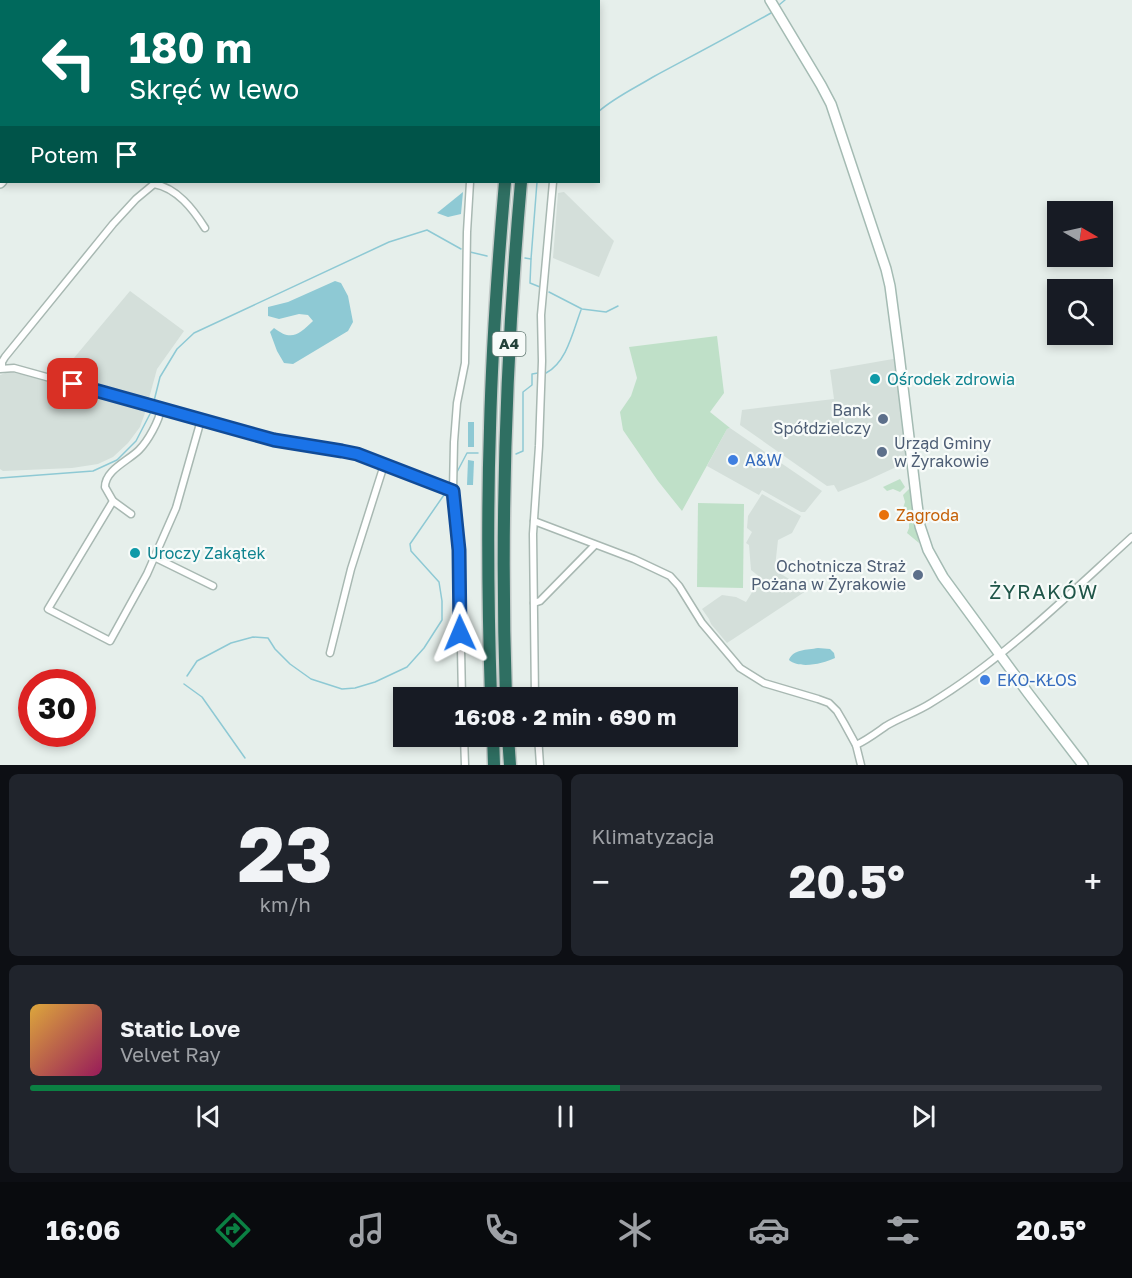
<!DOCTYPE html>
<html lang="pl">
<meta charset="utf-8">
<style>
body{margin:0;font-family:"Golos Text",sans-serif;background:#20242c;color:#f1f3f6;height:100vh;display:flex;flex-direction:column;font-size:22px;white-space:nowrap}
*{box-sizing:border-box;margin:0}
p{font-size:20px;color:#9ea1a6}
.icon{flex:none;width:33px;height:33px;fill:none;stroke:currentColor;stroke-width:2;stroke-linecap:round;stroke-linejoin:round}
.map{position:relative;height:765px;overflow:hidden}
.sheet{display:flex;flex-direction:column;gap:9px;padding:9px;background:#0d0f14;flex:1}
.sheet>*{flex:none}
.hud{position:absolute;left:0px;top:0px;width:600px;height:183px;box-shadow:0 3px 9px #0003;background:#00695c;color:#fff;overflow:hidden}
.needle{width:39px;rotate:99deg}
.buttons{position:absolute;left:1047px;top:201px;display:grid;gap:12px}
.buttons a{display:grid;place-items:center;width:66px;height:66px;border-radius:0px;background:#171b24;box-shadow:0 3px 9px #0003;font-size:30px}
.speed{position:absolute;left:18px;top:669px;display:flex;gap:12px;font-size:30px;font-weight:700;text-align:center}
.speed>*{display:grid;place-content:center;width:78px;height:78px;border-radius:50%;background:#171b24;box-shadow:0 3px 9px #0003;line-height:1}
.speed .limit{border:9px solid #d22;background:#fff;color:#111}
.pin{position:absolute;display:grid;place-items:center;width:51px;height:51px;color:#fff;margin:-26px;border-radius:12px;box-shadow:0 3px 9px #0006}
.me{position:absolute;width:66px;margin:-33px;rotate:359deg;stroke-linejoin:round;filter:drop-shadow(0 0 4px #0008)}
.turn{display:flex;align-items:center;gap:21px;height:126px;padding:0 30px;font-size:27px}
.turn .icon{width:78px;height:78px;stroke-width:2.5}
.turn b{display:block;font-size:42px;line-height:51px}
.then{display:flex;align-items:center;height:57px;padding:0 30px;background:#0003;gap:12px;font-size:22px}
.big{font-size:45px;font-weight:700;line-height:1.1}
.sheet .widget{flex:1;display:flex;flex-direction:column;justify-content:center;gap:9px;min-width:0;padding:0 21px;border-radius:9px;background:#20242c}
.sheet .dial{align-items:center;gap:0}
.dial b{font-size:78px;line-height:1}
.song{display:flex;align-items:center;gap:18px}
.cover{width:72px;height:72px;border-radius:9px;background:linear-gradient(135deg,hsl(40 70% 55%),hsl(330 70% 35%))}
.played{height:6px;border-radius:3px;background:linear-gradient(90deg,#0b8043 55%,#363941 55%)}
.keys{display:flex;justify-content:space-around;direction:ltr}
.heat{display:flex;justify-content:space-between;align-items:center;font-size:33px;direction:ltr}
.sheet .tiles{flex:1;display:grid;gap:9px;grid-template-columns:1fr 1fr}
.widget:last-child{grid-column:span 2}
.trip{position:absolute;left:393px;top:687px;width:345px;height:60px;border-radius:0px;background:#171b24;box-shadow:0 3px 9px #0003;font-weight:700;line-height:60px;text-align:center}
.dock{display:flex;height:96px;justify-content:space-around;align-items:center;background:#090b0e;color:#9ea1a6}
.dock .icon{width:42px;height:42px}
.dock .active{color:#0b8043}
.dock b{font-size:27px;color:#f1f3f6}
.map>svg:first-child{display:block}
.built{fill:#d4dfda}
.green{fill:#bfe0c8}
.water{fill:#8ec9d4}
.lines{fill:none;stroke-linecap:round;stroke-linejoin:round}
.stream{stroke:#8ec9d4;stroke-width:1.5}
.street-casing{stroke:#a8b8b2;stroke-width:9}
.secondary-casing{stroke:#a4bbb3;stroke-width:12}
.highway-casing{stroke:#c2cac8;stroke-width:15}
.street{stroke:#fff;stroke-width:6}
.secondary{stroke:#fff;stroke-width:9}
.highway{stroke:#2f6f62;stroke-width:12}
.route-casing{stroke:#114b97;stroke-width:15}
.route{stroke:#1a73e8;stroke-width:10}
.culture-dot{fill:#0f9aa8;stroke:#f7fbf9;stroke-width:2}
.service-dot{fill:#5c6f8a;stroke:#f7fbf9;stroke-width:2}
.shop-dot{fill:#3f7fe0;stroke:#f7fbf9;stroke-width:2}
.food-dot{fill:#e8710a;stroke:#f7fbf9;stroke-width:2}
.labels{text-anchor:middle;stroke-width:4.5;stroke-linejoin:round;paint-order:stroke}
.shield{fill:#f7fbf9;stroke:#637a73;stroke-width:1.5}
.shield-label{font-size:15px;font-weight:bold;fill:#24423a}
.culture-label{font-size:16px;fill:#0d838f;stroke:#f7fbf9;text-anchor:start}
.service-label{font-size:16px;fill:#4e5e75;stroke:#f7fbf9;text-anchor:end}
.shop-label{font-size:16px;fill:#366cbe;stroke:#f7fbf9;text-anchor:start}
.food-label{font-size:16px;fill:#c56008;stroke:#f7fbf9;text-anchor:start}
.quarter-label{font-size:20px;letter-spacing:1.5px;fill:#1f5548;stroke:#f7fbf9}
</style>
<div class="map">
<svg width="1132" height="765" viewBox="0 0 1132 765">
<rect width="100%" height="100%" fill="#e6efeb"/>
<g class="built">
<polygon points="564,192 614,241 599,277 553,258 558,193"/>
<polygon points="130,291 184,331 157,369 148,402 58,377"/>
<polygon points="893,359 896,360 907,461 899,468 894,468 866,481 838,492 834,485 827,486 740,425 742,410 834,399 830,370"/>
<polygon points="8,372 21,374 146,410 140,427 128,443 113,457 98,464 72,468 3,471 0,469 0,375"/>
<polygon points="730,428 822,491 805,512 801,512 762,490 759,495 707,466 727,429"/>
<polygon points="762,494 801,516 792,533 778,540 775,567 779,569 781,574 794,582 798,582 806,591 727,643 711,624 709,619 702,609 722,595 736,597 746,602 761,578 751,570 749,545 746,543 752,532 747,528 748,516"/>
</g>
<g class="green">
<polygon points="717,336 724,393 710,412 730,428 727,429 682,511 658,481 623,430 620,412 631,396 637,378 629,347"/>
<polygon points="900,479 905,487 900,492 893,489 887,491 883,487"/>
<polygon points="910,488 913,513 909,514 903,508 905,502 903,495"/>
<polygon points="698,503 744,504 743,588 697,587"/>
<polygon points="914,516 919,543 907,533 909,528 909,517"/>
</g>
<g class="water">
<polygon points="463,192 461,214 448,217 437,213"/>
<path d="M335 281 341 283 348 296 353 322 348 331 293 364 284 363 277 351 270 332 274 328C292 342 299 334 313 321L308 315 299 314 279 319 268 316V307L288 302Z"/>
<rect x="468" y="422" width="6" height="25"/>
<polygon points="468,460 474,461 473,485 467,485"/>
<path d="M818 648 830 649 834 653 835 658C823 664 799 669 789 660 793 649 807 650 818 648Z"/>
</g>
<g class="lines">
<g class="stream">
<polyline points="779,5 785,0"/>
<path d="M598 112C615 97 635 88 653 77 692 56 732 35 771 13"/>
<polyline points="470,252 487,256"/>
<polyline points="525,258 531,259 530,283 540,287"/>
<polyline points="531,259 537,182"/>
<polyline points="549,292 582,309 606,312 618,306"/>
<path d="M546 373C567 362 573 331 581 310"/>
<polyline points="154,401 160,377 177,349 194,333 389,242 427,230 461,249"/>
<polyline points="516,454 523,451 523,392 532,385 532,374 538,373"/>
<polyline points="457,472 467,453 478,453"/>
<polyline points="0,478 93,471 117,460 136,441 152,410"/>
<polyline points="187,676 197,661 231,643 253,637 268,638 275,649 290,664 311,679 342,689 355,688 375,682 407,667 424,648 442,620 442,601 439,582 411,551 410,544 446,492"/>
<polyline points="184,684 202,697 245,758"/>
</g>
<defs>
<g id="street">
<polyline points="493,0 494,2"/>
<polyline points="576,2 579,0"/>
<path d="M2 368V362L5 357 113 224 136 199 154 184C177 188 193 209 205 228"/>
<polyline points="0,369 14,368 274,440 342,451 363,456 453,491"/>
<path d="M161 409C159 421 148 441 139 450 128 461 105 470 105 487L113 501 48 609 110 641 147 574 176 508 201 420"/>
<polyline points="113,501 131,514"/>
<polyline points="534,521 634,559 670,576 679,586 702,623 740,668 764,683 818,699 829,703 837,711 844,723 856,745 861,765"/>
<polyline points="154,557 213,586"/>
<polyline points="534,603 540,601 595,545"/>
<polyline points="330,653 351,569 384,465"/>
<polyline points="462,698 459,550 453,491 454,442 457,403 465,363 467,232 470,182"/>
<polyline points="535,698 533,534 539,446 542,361 541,315 553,182"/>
<polyline points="464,736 465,765"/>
<polyline points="538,736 540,765"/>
<path d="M856 745C867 740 876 733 886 726 901 717 917 712 931 703 1005 658 1068 595 1132 537"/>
</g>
<g id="secondary">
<polyline points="770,0 821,85 831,104 886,269 890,286 899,354 917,504 920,526 928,550 943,577 1028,693 1083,765"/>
<polyline points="143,2 144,0"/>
<polyline points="0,183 2,181"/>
</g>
<g id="highway">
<polyline points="514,0 514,2"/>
<polyline points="536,2 536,0"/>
<path d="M491 698C488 608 487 518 490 428 492 346 498 263 505 182"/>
<path d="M506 698C500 525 506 353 521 182"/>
<polyline points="493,736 494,765"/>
<polyline points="508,736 510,765"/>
</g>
</defs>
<use href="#street" class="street-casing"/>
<use href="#secondary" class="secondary-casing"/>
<use href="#highway" class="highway-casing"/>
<use href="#street" class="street"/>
<use href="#secondary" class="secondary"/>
<use href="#highway" class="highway"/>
</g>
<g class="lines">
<defs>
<polyline id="route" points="73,384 274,440 342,451 357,454 453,491 459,550 460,633"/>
</defs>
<use href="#route" class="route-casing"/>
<use href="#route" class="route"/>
</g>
<g class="culture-dot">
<circle cx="875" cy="379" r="6"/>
<circle cx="135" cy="553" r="6"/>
</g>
<g class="service-dot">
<circle cx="883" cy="419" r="6"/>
<circle cx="882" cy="452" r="6"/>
<circle cx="918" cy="575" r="6"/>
</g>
<g class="shop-dot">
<circle cx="733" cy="460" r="6"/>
<circle cx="985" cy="680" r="6"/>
</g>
<circle class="food-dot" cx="884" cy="515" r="6"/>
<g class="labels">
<rect class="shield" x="492.5" y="332" width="33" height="24" rx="4.5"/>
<g class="shield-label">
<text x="509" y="349">A4</text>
</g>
<g class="culture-label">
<text x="887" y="385">Ośrodek zdrowia</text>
<text x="147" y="559">Uroczy Zakątek</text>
</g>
<g class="service-label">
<text x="871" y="416">Bank<tspan x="871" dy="18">Spółdzielczy</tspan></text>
<text x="894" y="449" text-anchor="start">Urząd Gminy<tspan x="894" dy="18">w Żyrakowie</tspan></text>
<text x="906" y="572">Ochotnicza Straż<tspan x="906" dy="18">Pożana w Żyrakowie</tspan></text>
</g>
<g class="shop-label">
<text x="745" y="466">A&amp;W</text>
<text x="997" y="686">EKO-KŁOS</text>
</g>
<g class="food-label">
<text x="896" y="521">Zagroda</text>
</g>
<g class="quarter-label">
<text x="1044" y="599">ŻYRAKÓW</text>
</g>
</g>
</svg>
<div class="buttons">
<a><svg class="needle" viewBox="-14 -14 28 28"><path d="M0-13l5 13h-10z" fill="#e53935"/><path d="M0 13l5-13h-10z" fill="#9ea1a6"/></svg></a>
<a><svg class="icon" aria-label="search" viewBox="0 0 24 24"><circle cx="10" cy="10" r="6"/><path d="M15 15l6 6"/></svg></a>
</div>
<div class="speed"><div class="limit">30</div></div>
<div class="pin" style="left:73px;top:384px;background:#d93025"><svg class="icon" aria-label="arrive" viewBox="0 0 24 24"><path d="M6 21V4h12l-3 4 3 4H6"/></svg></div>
<svg class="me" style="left:460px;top:633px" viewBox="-20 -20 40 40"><path d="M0-17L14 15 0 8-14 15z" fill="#1a73e8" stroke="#fff" stroke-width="4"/></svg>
<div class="trip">16:08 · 2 min · 690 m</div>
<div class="hud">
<div class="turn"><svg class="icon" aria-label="left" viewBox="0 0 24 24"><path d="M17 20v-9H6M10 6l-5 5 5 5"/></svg><div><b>180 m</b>Skręć w lewo</div></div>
<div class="then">Potem<svg class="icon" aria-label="arrive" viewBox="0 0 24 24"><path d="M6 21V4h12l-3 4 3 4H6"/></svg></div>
</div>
</div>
<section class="sheet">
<div class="tiles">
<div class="widget dial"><b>23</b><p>km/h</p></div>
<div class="widget"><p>Klimatyzacja</p>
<div class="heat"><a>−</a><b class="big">20.5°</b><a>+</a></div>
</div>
<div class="widget">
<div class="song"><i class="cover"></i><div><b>Static Love</b><p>Velvet Ray</p></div></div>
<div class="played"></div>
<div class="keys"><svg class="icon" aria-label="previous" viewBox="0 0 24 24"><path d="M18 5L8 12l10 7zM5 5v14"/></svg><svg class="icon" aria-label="pause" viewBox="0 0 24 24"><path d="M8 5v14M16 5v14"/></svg><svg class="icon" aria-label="next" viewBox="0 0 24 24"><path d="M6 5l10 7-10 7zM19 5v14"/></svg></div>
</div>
</div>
</section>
<nav class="dock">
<b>16:06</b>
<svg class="icon active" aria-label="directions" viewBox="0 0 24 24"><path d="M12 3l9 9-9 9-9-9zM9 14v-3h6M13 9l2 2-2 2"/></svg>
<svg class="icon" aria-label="music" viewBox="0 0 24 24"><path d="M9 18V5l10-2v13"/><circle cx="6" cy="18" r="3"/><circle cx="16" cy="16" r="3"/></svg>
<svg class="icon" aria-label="phone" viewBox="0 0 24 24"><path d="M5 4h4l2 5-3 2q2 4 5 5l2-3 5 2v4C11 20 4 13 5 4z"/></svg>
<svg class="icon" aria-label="climate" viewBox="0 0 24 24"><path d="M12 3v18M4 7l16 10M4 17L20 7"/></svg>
<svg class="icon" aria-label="car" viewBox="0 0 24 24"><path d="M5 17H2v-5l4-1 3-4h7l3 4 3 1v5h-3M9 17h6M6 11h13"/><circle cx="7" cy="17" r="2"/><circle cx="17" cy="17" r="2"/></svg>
<svg class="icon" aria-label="filters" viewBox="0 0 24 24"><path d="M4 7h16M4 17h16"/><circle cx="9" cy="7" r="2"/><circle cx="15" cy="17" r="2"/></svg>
<b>20.5°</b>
</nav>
